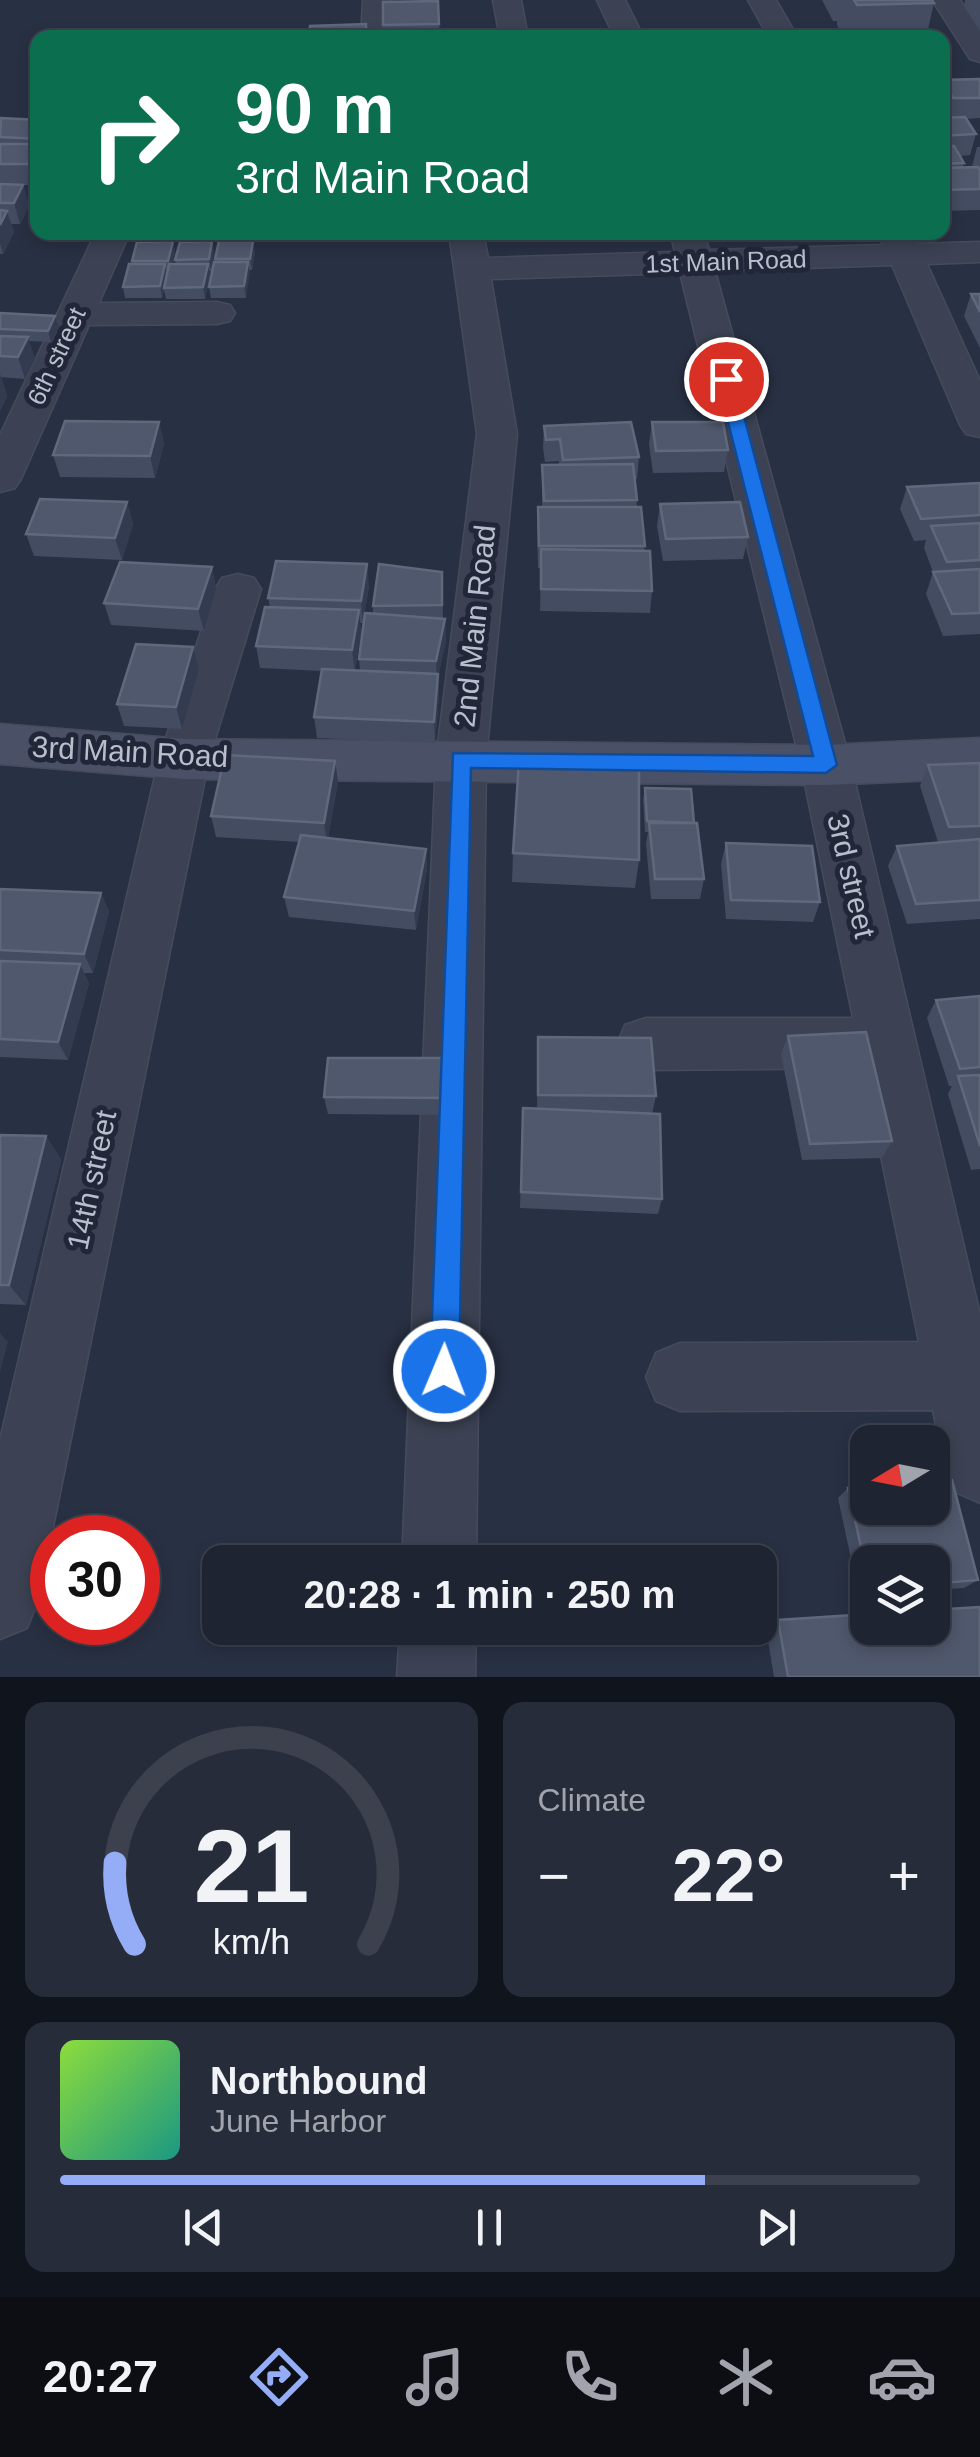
<!DOCTYPE html>
<meta charset="utf-8">
<style>
body{margin:0;font-family:Arial,sans-serif;background:#262c3a;color:#f1f3f6;height:100vh;display:flex;flex-direction:column;font-size:38px;white-space:nowrap}
*{box-sizing:border-box;margin:0}
p{font-size:32px;color:#a1a4ac}
.icon{flex:none;width:55px;height:55px;fill:none;stroke:currentColor;stroke-width:2;stroke-linecap:round;stroke-linejoin:round}
.map{position:relative;height:1677px;overflow:hidden}
.drawer{display:flex;flex-direction:column;gap:25px;padding:25px;background:#10141c;flex:1}
.drawer>*{flex:none}
.hud{position:absolute;left:30px;top:30px;width:920px;height:210px;border-radius:20px;box-shadow:0 5px 15px #0003,0 0 0 2px #3c414d;background:#0b6e4f;color:#fff;overflow:hidden}
.needle{width:65px;rotate:260deg}
.fabs{position:absolute;left:850px;top:1425px;display:grid;gap:20px}
.fabs a{display:grid;place-items:center;width:100px;height:100px;border-radius:20px;background:#1e2432;box-shadow:0 5px 15px #0003,0 0 0 2px #3c414d;font-size:50px}
.speed{position:absolute;left:30px;top:1515px;display:flex;gap:20px;font-size:50px;font-weight:700;text-align:center}
.speed>*{display:grid;place-content:center;width:130px;height:130px;border-radius:50%;background:#1e2432;box-shadow:0 5px 15px #0003,0 0 0 2px #3c414d;line-height:1}
.speed .limit{border:15px solid #d22;background:#fff;color:#111}
.pin{position:absolute;display:grid;place-items:center;width:85px;height:85px;color:#fff;margin:-42px;border:5px solid #fff;border-radius:50%;box-shadow:0 2px 10px #0007}
.me{position:absolute;width:110px;margin:-55px;rotate:1deg;stroke-linejoin:round;filter:drop-shadow(0 0 8px #0008)}
.turn{display:flex;align-items:center;gap:35px;height:210px;padding:0 40px;font-size:45px}
.turn .icon{width:130px;height:130px;stroke-width:2.5}
.turn b{display:block;font-size:70px;line-height:85px}
.big{font-size:75px;font-weight:600;line-height:1.1}
.drawer .tile{flex:1;display:flex;flex-direction:column;justify-content:center;gap:15px;min-width:0;padding:0 35px;border-radius:20px;background:#262c3a}
.drawer .dial{align-items:center;gap:0}
.dial svg{height:260px;overflow:visible;fill:none;stroke:#3c414d;stroke-width:7;stroke-linecap:round;text-anchor:middle}
.dial text{fill:#f1f3f6;stroke:none}
.song{display:flex;align-items:center;gap:30px}
.cover{width:120px;height:120px;border-radius:15px;background:linear-gradient(135deg,hsl(90 70% 55%),hsl(170 70% 35%))}
.played{height:10px;border-radius:5px;background:linear-gradient(90deg,#94adf6 75%,#3c414d 75%)}
.keys{display:flex;justify-content:space-around;direction:ltr}
.heat{display:flex;justify-content:space-between;align-items:center;font-size:55px;direction:ltr}
.drawer .tiles{flex:1;display:grid;gap:25px;grid-template-columns:1fr 1fr}
.tile:last-child{grid-column:span 2}
.trip{position:absolute;left:202px;top:1545px;width:575px;height:100px;border-radius:20px;background:#1e2432;box-shadow:0 5px 15px #0003,0 0 0 2px #3c414d;font-weight:600;line-height:100px;text-align:center}
.tab-bar{display:flex;height:160px;justify-content:space-around;align-items:center;background:#0c0e14;color:#a1a4ac}
.tab-bar .icon{width:70px;height:70px}
.tab-bar .selected{color:#94adf6}
.tab-bar b{font-size:45px;color:#f1f3f6}
.map>svg:first-child{display:block}
.lines{fill:none;stroke-linecap:round;stroke-linejoin:round}
.street-casing{stroke:#464b5c;stroke-width:3}
.secondary-casing{stroke:#464b5c;stroke-width:3}
.street{fill:#3c4253;fill-rule:evenodd}
.secondary{fill:#4a5166;fill-rule:evenodd}
.wall{fill:#434c61}
.shaded-wall{fill:#333b50}
.building{fill:#50586d;stroke:#60687c;stroke-width:2.5}
.route{fill:#1a73e8;stroke:#114b97;stroke-width:2.5}
.labels{text-anchor:middle;stroke-width:10;stroke-linejoin:round;paint-order:stroke}
.far-street-label{font-size:25px;fill:#babecc;stroke:#212738}
.street-label{font-size:30px;fill:#babecc;stroke:#212738}
</style>
<div class="map">
<svg width="980" height="1677" viewBox="0 0 980 1677">
<rect width="100%" height="100%" fill="#283043"/>
<g class="lines">
<defs>
<g id="street">
<polygon points="363,0 391,0 389,38 361,38"/>
<polygon points="493,0 521,0 528,38 500,38"/>
<polygon points="597,0 625,0 644,38 615,38"/>
<polygon points="748,0 776,0 798,38 769,38"/>
<polygon points="932,0 960,0 980,31 980,62 970,59"/>
<polygon points="96,232 130,232 99,303 217,302 230,305 235,313 230,321 217,324 89,325 21,479 15,488 0,492 0,435"/>
<polygon points="449,232 483,232 488,258 675,252 670,232 704,232 709,250 883,245 878,232 912,232 917,244 980,242 980,262 927,264 980,381 980,437 966,434 960,425 892,265 715,271 851,765 980,1315 980,1503 955,1492 944,1467 933,1410 680,1411 656,1401 646,1377 656,1353 680,1343 919,1342 863,1068 646,1070 625,1063 617,1044 625,1025 646,1018 853,1018 801,765 680,273 491,279 517,434 486,759 476,1562 402,1562 436,759 477,434"/>
<polygon points="238,574 254,578 261,589 209,759 38,1601 27,1628 0,1639 0,1440 159,759 215,589 222,578"/>
<polygon points="400,1628 476,1628 475,1677 397,1677"/>
</g>
<polygon id="secondary" points="0,724 184,739 826,745 980,738 980,778 826,785 184,779 0,764"/>
</defs>
<use href="#street" class="street-casing"/>
<use href="#secondary" class="secondary-casing"/>
<use href="#street" class="street"/>
<use href="#secondary" class="secondary"/>
</g>
<g class="wall">
<polygon points="822,0 932,0 934,3 926,38 843,38 837,25 837,21 833,21"/>
<polygon points="965,0 980,0 980,30 964,6"/>
<polygon points="438,1 440,38 384,38 383,25"/>
<polygon points="980,79 980,118 966,119 976,134 970,155 960,156 964,163 963,167 972,167 977,147 980,147 980,210 942,211 943,80"/>
<polygon points="0,119 38,120 38,185 23,185 29,206 20,224 11,224 14,232 3,254 0,254"/>
<polygon points="143,232 182,232 180,240 145,240"/>
<polygon points="184,232 220,232 218,242 212,242 214,253 211,271 209,271 210,275 205,299 166,299 164,290 162,298 125,298 123,287 132,264 132,261 173,241 175,253 172,264 176,264 175,260 186,242"/>
<polygon points="223,232 259,232 258,239 224,240"/>
<polygon points="255,252 252,270 249,270 246,298 211,298 209,287 215,259"/>
<polygon points="971,294 980,294 980,348 964,316"/>
<polygon points="0,313 59,327 51,342 29,341 35,359 25,379 1,377 7,396 0,411"/>
<polygon points="159,422 164,444 155,478 60,477 53,455"/>
<polygon points="652,422 728,450 724,472 653,473 649,444"/>
<polygon points="544,426 639,457 637,479 635,479 637,507 652,591 650,613 540,611 541,568 538,568 537,529 538,507 542,507 542,465 559,465 559,461 545,462 543,448"/>
<polygon points="980,483 980,634 943,636 926,594 933,572 924,548 926,540 914,541 900,509 907,487"/>
<polygon points="127,502 133,524 122,560 34,556 26,534"/>
<polygon points="660,504 748,537 743,559 663,561 657,526"/>
<polygon points="212,567 216,589 204,631 111,625 104,603"/>
<polygon points="442,572 443,619 445,619 446,641 438,677 439,695 435,743 317,738 314,717 322,671 260,668 256,646 270,607 268,598 369,586 363,623 360,623 361,632 355,671 360,671 359,659 373,613 373,606"/>
<polygon points="199,669 182,729 124,726 117,704"/>
<polygon points="335,761 338,782 328,838 426,849 427,869 416,930 289,917 284,897 299,842 216,837 211,816"/>
<polygon points="980,763 980,919 907,924 888,866 897,846 938,842 920,786 928,765"/>
<polygon points="645,788 694,823 704,879 700,899 651,899 646,844 648,832 645,832 643,799"/>
<polygon points="726,843 820,902 813,922 726,919 721,864"/>
<polygon points="513,853 639,860 635,888 512,882"/>
<polygon points="0,889 101,893 109,912 93,973 84,973 89,983 68,1060 0,1057"/>
<polygon points="980,996 980,1169 971,1170 948,1094 952,1086 949,1086 927,1018 936,1000"/>
<polygon points="788,1036 892,1141 882,1158 802,1160 781,1054"/>
<polygon points="538,1037 656,1096 652,1114 662,1199 658,1214 520,1208 523,1108 537,1109"/>
<polygon points="442,1058 443,1115 328,1114 324,1097"/>
<polygon points="0,1135 46,1136 61,1160 26,1305 0,1304"/>
<polygon points="848,1488 978,1580 964,1588 932,1590 932,1562 868,1562 868,1595 859,1596 838,1498"/>
<polygon points="778,1620 980,1677 774,1677 766,1629"/>
</g>
<g class="shaded-wall">
<polygon points="23,185 29,206 20,224 14,203"/>
<polygon points="7,211 14,232 3,254 0,243 0,225"/>
<polygon points="173,241 175,253 170,272 168,261"/>
<polygon points="212,241 214,253 211,271 209,259"/>
<polygon points="253,241 255,252 252,270 250,259"/>
<polygon points="248,262 250,273 246,298 244,286"/>
<polygon points="165,264 167,275 162,298 160,286"/>
<polygon points="208,264 210,275 205,299 203,287"/>
<polygon points="55,316 59,327 51,342 48,331"/>
<polygon points="28,337 35,359 25,379 18,357"/>
<polygon points="0,374 7,396 0,411"/>
<polygon points="159,422 164,444 155,478 150,456"/>
<polygon points="127,502 133,524 122,560 115,538"/>
<polygon points="367,564 369,586 363,623 361,601"/>
<polygon points="212,567 216,589 204,631 198,609"/>
<polygon points="359,610 361,632 355,672 352,650"/>
<polygon points="445,619 446,641 438,677 439,695 435,743 434,722 437,683 436,661"/>
<polygon points="193,647 199,669 182,729 176,707"/>
<polygon points="335,761 338,782 327,843 324,823"/>
<polygon points="426,849 427,869 416,930 414,911"/>
<polygon points="101,893 109,912 93,973 84,954"/>
<polygon points="80,964 89,983 68,1060 58,1042"/>
<polygon points="442,1058 444,1076 443,1115 441,1098"/>
<polygon points="46,1136 61,1160 26,1305 9,1285"/>
<polygon points="0,1333 8,1342 0,1372"/>
</g>
<g class="building">
<polygon points="854,0 932,0 934,3 857,5"/>
<polygon points="438,1 439,24 383,25 383,2"/>
<polygon points="366,24 366,38 309,38 310,26"/>
<polygon points="980,79 980,98 953,98 943,80"/>
<polygon points="965,117 976,134 942,136 942,118"/>
<polygon points="1,118 38,120 38,139 0,137"/>
<polygon points="0,144 38,144 38,159 35,164 0,164"/>
<polygon points="942,146 954,146 964,163 942,164"/>
<polygon points="978,167 980,170 980,189 942,190 942,168"/>
<polygon points="0,184 23,185 14,203 0,203"/>
<polygon points="0,210 7,211 0,225"/>
<polygon points="173,241 168,261 132,261 137,242"/>
<polygon points="212,241 209,259 175,260 180,242"/>
<polygon points="219,241 253,241 250,259 215,259"/>
<polygon points="214,262 248,262 244,286 209,287"/>
<polygon points="129,264 165,264 160,286 123,287"/>
<polygon points="169,264 208,264 203,287 164,288"/>
<polygon points="971,294 980,294 980,312"/>
<polygon points="0,313 55,316 48,331 0,329"/>
<polygon points="0,336 28,337 18,357 0,356"/>
<polygon points="65,421 159,422 150,456 53,455"/>
<polygon points="631,422 639,457 563,460 560,439 546,440 544,426"/>
<polygon points="652,422 723,422 728,450 656,451"/>
<polygon points="633,464 637,500 544,501 542,465"/>
<polygon points="980,483 980,515 921,519 907,487"/>
<polygon points="40,499 127,502 115,538 26,534"/>
<polygon points="740,502 748,537 666,539 660,504"/>
<polygon points="538,507 641,507 645,546 539,546"/>
<polygon points="980,523 980,560 947,562 931,526"/>
<polygon points="541,549 650,551 652,591 541,589"/>
<polygon points="276,561 367,564 361,601 268,598"/>
<polygon points="120,562 212,567 198,609 104,603"/>
<polygon points="379,564 442,572 442,605 373,606"/>
<polygon points="980,569 980,613 952,614 933,572"/>
<polygon points="265,607 359,610 352,650 256,646"/>
<polygon points="365,613 445,619 436,661 359,659"/>
<polygon points="136,644 193,647 176,707 117,704"/>
<polygon points="322,669 438,674 434,722 314,717"/>
<polygon points="225,755 335,761 324,823 211,816"/>
<polygon points="519,761 639,768 639,860 513,853"/>
<polygon points="980,763 980,826 949,827 928,765"/>
<polygon points="645,788 691,789 694,823 647,821"/>
<polygon points="649,823 697,823 704,879 655,879"/>
<polygon points="301,835 426,849 414,911 284,897"/>
<polygon points="980,839 980,900 916,904 897,846"/>
<polygon points="726,843 812,846 820,902 731,900"/>
<polygon points="0,889 101,893 84,954 0,950"/>
<polygon points="0,961 80,964 58,1042 0,1039"/>
<polygon points="980,996 980,1067 960,1069 936,1000"/>
<polygon points="866,1032 892,1141 810,1144 788,1036"/>
<polygon points="538,1037 651,1038 656,1096 538,1095"/>
<polygon points="328,1058 442,1058 441,1098 324,1097"/>
<polygon points="980,1075 980,1146 958,1076"/>
<polygon points="523,1108 660,1114 662,1199 521,1192"/>
<polygon points="0,1135 46,1136 9,1285 0,1285"/>
<polygon points="952,1480 978,1580 932,1584 932,1562 868,1562 868,1579 848,1488 868,1487 868,1508 932,1508 932,1482"/>
<polygon points="980,1607 980,1677 788,1677 778,1620 868,1614 868,1628 932,1628 932,1610"/>
</g>
<polygon class="route" points="726,374 734,379 837,765 826,773 471,768 459,1371 455,1382 444,1386 434,1382 430,1371 453,753 813,756 717,379"/>
<g class="labels">
<g class="far-street-label">
<text transform="translate(726 261) rotate(-2)" y="9">1st Main Road</text>
<text transform="translate(56 356) rotate(-65)" y="9">6th street</text>
</g>
<g class="street-label">
<text transform="translate(475 626) rotate(-84)" y="10">2nd Main Road</text>
<text transform="translate(130 752) rotate(3)" y="10">3rd Main Road</text>
<text transform="translate(851 876) rotate(77)" y="10">3rd street</text>
<text transform="translate(92 1180) rotate(-78)" y="10">14th street</text>
</g>
</g>
</svg>
<div class="fabs">
<a><svg class="needle" viewBox="-14 -14 28 28"><path d="M0-13l5 13h-10z" fill="#e53935"/><path d="M0 13l5-13h-10z" fill="#a1a4ac"/></svg></a>
<a><svg class="icon" aria-label="layers" viewBox="0 0 24 24"><path d="M12 4l9 5-9 5-9-5zM3 14l9 5 9-5"/></svg></a>
</div>
<div class="speed"><div class="limit">30</div></div>
<div class="pin" style="left:726px;top:379px;background:#d93025"><svg class="icon" aria-label="arrive" viewBox="0 0 24 24"><path d="M6 21V4h12l-3 4 3 4H6"/></svg></div>
<svg class="me" style="left:444px;top:1371px" viewBox="-20 -20 40 40"><circle r="17" fill="#1a73e8" stroke="#fff" stroke-width="3"/><path d="M0-11L8 9 0 5-8 9z" fill="#fff"/></svg>
<div class="trip">20:28 · 1 min · 250 m</div>
<div class="hud">
<div class="turn"><svg class="icon" aria-label="right" viewBox="0 0 24 24"><path d="M7 20v-9h11M14 6l5 5-5 5"/></svg><div><b>90 m</b>3rd Main Road</div></div>
</div>
</div>
<section class="drawer">
<div class="tiles">
<div class="tile dial"><svg viewBox="0 0 100 80">
<path d="M14 69A42 42 0 1 1 86 69"/>
<path d="M14 69A42 42 0 0 1 8 44" stroke="#94adf6"/>
<text x="50" y="56" font-size="32" font-weight="700">21</text>
<text x="50" y="72" font-size="11">km/h</text>
</svg></div>
<div class="tile"><p>Climate</p>
<div class="heat"><a>−</a><b class="big">22°</b><a>+</a></div>
</div>
<div class="tile">
<div class="song"><i class="cover"></i><div><b>Northbound</b><p>June Harbor</p></div></div>
<div class="played"></div>
<div class="keys"><svg class="icon" aria-label="previous" viewBox="0 0 24 24"><path d="M18 5L8 12l10 7zM5 5v14"/></svg><svg class="icon" aria-label="pause" viewBox="0 0 24 24"><path d="M8 5v14M16 5v14"/></svg><svg class="icon" aria-label="next" viewBox="0 0 24 24"><path d="M6 5l10 7-10 7zM19 5v14"/></svg></div>
</div>
</div>
</section>
<nav class="tab-bar">
<b>20:27</b>
<svg class="icon selected" aria-label="directions" viewBox="0 0 24 24"><path d="M12 3l9 9-9 9-9-9zM9 14v-3h6M13 9l2 2-2 2"/></svg>
<svg class="icon" aria-label="music" viewBox="0 0 24 24"><path d="M9 18V5l10-2v13"/><circle cx="6" cy="18" r="3"/><circle cx="16" cy="16" r="3"/></svg>
<svg class="icon" aria-label="phone" viewBox="0 0 24 24"><path d="M5 4h4l2 5-3 2q2 4 5 5l2-3 5 2v4C11 20 4 13 5 4z"/></svg>
<svg class="icon" aria-label="climate" viewBox="0 0 24 24"><path d="M12 3v18M4 7l16 10M4 17L20 7"/></svg>
<svg class="icon" aria-label="car" viewBox="0 0 24 24"><path d="M5 17H2v-5l4-1 3-4h7l3 4 3 1v5h-3M9 17h6M6 11h13"/><circle cx="7" cy="17" r="2"/><circle cx="17" cy="17" r="2"/></svg>
</nav>
